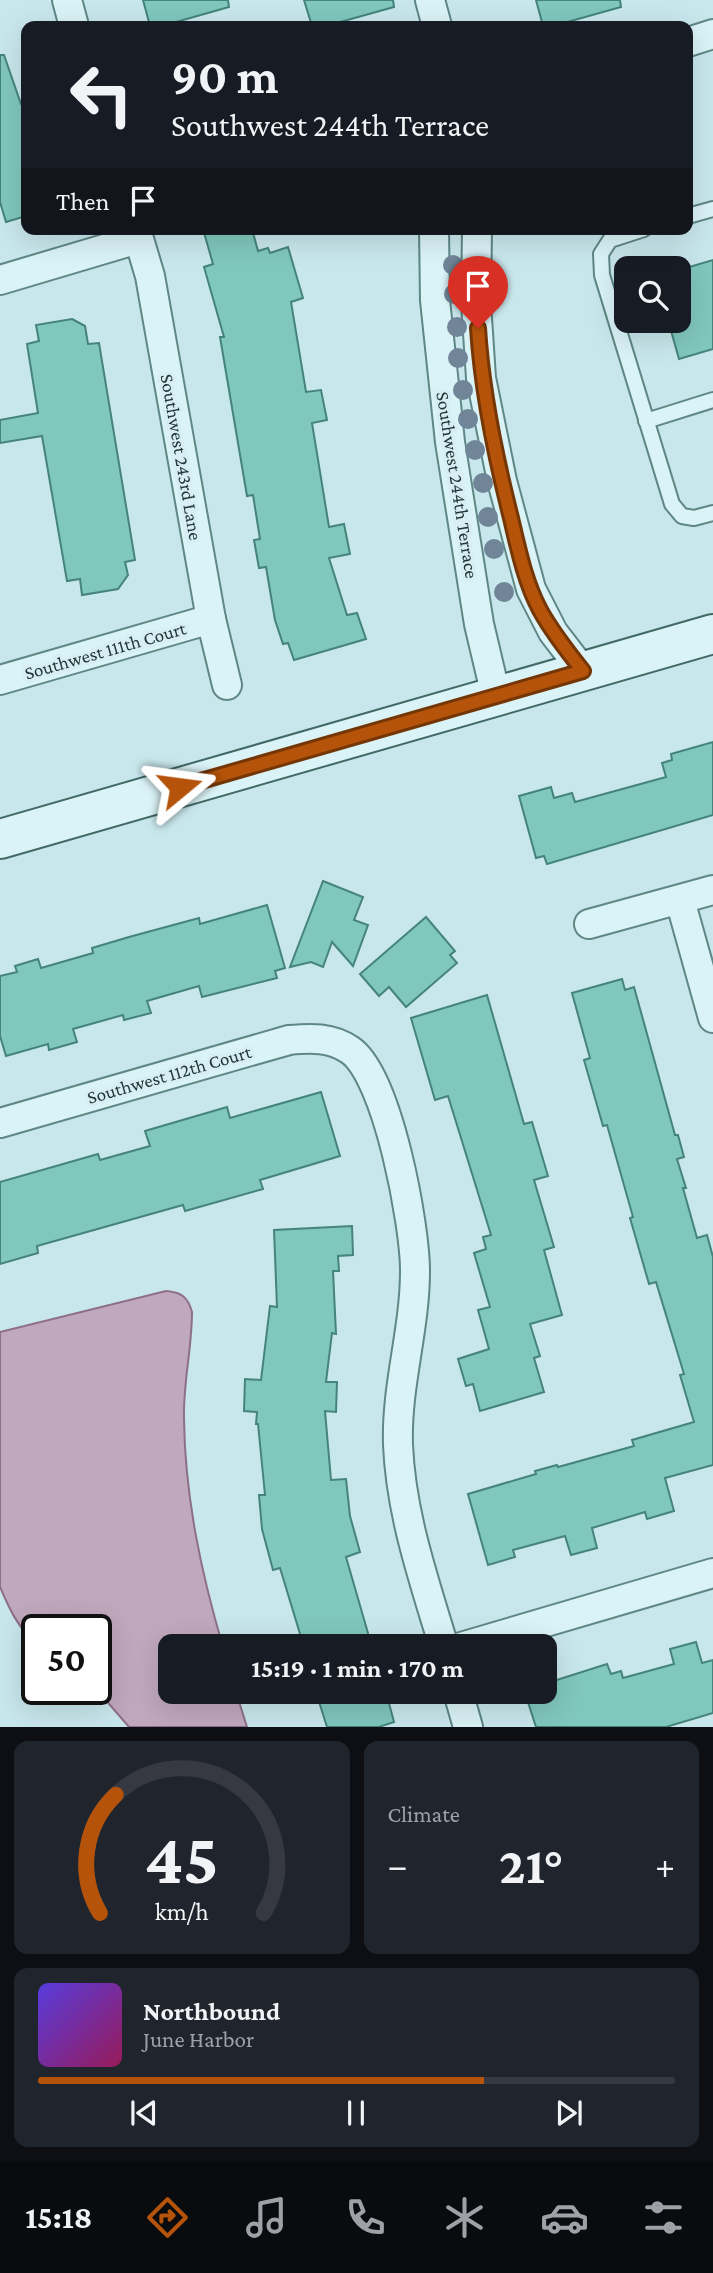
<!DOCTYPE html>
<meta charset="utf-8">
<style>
body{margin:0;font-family:"Crimson Pro",serif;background:#20242c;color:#f1f3f6;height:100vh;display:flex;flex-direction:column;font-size:26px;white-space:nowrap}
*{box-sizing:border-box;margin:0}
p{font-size:23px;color:#9ea1a6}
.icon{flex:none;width:38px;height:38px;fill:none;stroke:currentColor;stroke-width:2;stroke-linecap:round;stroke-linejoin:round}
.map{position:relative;height:1727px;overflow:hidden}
.details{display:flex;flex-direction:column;gap:14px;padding:14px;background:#0d0f14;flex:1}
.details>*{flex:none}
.hud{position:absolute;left:21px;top:21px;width:672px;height:214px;border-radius:14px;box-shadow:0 7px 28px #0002;background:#171b24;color:#f1f3f6;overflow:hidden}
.tools{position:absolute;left:614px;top:256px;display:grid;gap:14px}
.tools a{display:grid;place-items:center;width:77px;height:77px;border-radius:14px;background:#171b24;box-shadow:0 7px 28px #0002;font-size:35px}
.speed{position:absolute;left:21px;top:1614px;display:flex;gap:14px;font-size:35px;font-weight:700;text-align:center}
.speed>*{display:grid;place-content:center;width:91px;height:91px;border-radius:50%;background:#171b24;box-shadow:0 7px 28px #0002;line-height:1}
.speed .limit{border:4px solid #111;border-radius:10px;background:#fff;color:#111}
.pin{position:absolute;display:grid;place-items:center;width:60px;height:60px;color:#fff;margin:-72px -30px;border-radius:50% 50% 50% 0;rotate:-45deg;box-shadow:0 0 7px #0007}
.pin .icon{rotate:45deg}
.me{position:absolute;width:77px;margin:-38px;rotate:74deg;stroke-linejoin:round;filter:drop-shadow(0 0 5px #0008)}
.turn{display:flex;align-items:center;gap:24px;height:147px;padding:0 35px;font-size:32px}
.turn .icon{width:91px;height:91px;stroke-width:2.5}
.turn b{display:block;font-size:49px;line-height:60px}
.then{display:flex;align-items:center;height:66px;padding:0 35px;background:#0003;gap:14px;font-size:26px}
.big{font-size:52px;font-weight:700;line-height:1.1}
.details .card{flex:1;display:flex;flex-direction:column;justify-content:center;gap:10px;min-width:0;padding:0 24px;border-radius:14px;background:#20242c}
.details .dial{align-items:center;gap:0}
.dial svg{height:182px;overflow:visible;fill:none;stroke:#363941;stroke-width:7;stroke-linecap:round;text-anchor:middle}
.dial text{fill:#f1f3f6;stroke:none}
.song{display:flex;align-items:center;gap:21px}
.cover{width:84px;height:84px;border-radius:10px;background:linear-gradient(135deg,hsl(250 70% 55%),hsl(330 70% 35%))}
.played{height:7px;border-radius:4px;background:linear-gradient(90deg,#b45309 70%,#363941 70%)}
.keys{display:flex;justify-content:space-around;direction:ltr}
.heat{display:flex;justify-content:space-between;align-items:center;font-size:38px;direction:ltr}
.details .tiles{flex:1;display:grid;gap:14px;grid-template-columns:1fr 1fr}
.card:last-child{grid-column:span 2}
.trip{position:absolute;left:158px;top:1634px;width:399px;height:70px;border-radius:14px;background:#171b24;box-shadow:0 7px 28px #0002;font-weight:700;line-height:70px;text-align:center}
.tab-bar{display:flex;height:112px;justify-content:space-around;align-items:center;background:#090b0e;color:#9ea1a6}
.tab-bar .icon{width:49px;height:49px}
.tab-bar .current{color:#b45309}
.tab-bar b{font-size:32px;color:#f1f3f6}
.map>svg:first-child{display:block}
.water{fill:#c0a8bd;stroke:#8e6f88;stroke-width:2}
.building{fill:#80c7bd;stroke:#45847a;stroke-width:2}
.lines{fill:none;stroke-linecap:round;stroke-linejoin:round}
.service-casing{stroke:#5e8785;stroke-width:18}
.minor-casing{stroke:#5e8785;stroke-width:32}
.secondary-casing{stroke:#416966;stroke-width:42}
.service{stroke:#daf3f7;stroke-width:14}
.minor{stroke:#daf3f7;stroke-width:28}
.secondary{stroke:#daf3f7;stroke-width:38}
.tree{fill:#708698}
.route-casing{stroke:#753606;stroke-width:18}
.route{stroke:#b45309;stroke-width:12}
.labels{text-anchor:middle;stroke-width:7;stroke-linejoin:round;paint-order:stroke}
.street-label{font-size:19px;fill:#203836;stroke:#d7eff4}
</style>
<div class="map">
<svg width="713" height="1727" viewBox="0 0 713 1727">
<rect width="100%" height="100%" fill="#c8e7ec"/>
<path class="water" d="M166 1291C181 1292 188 1297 192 1312 192 1348 183 1383 184 1419 185 1497 201 1572 223 1647H170V1692H236L247 1727H129L96 1689V1629H37V1643C18 1629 9 1608 0 1587V1332Z"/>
<g class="building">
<polygon points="143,0 228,0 229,7 162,26 150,26"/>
<polygon points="304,0 393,0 394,7 326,26 312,26"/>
<polygon points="536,0 620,0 621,7 553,26 543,26"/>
<polygon points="0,55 4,55 21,104 26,103 26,216 6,222 0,202"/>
<polygon points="203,229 252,229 258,251 268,248 270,253 288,247 303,298 291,302 306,392 321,390 327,420 312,423 329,527 344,524 350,554 329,558 347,615 357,613 366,639 294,660 288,643 283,644 275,620 266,567 259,568 254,540 260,539 253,495 247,496 220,337 224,337 204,267 213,264"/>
<polygon points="713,260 713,349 679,359 668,320 679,320 679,270"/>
<polygon points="72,319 85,326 88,344 99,343 135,560 125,562 128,575 118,589 82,595 80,579 67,581 42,436 0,443 0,420 38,413 27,344 39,341 36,325"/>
<polygon points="713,742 713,815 547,864 544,856 536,858 519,796 551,787 554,798 572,793 575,802 666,777 662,763 672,760 671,754"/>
<polygon points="323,881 363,897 354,920 368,925 353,966 332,942 323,967 311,962 290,967"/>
<polygon points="267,905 285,968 275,971 277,978 202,997 199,986 147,1001 151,1013 124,1020 123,1015 73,1029 77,1042 49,1050 48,1044 6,1056 0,1036 0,976 17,972 15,966 38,959 41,968 93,953 92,948 129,937 199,918 200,924"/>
<polygon points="426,917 455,951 450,955 457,963 406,1007 389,987 379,996 360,974"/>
<polygon points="622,979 625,990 634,987 675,1135 678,1135 684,1157 677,1159 686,1188 683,1188 697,1238 707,1235 713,1257 713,1465 665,1478 674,1511 647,1519 645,1512 592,1528 597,1548 571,1555 565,1536 513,1550 515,1557 488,1565 468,1494 536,1474 535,1471 557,1465 558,1467 634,1446 632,1440 694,1422 680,1375 684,1374 656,1282 649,1284 630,1218 633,1217 607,1125 603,1126 584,1060 590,1058 572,993"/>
<polygon points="487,995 524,1124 532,1122 548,1176 534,1180 554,1247 544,1250 562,1315 530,1324 540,1356 534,1358 544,1392 480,1411 473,1384 466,1386 458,1359 489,1349 478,1310 490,1307 474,1253 486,1249 483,1237 491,1235 448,1096 435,1100 411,1018"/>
<polygon points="321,1092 340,1156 260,1180 263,1189 185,1211 183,1205 37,1246 38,1253 0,1264 0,1182 98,1154 100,1160 150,1146 145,1131 227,1107 230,1118"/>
<polygon points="352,1226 353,1255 338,1256 339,1271 333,1271 336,1334 332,1333 326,1382 337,1382 336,1412 325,1411 331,1480 346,1479 350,1516 360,1552 346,1557 372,1647 304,1647 280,1568 273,1570 262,1529 259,1495 265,1495 258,1424 256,1424 257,1412 244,1411 245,1379 261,1380 270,1306 277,1307 274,1230"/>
<polygon points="696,1642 702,1663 713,1660 713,1713 666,1727 536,1727 525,1693 544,1692 544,1684 607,1664 611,1674 621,1671 623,1678 674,1664 670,1649"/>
<polygon points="316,1692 386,1692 394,1722 379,1727 327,1727"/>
</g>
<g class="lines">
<defs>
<g id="service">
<polyline points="688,216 713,209"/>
<polyline points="644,229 610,240 601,254 602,275 672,504 682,516 694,518 713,513"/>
<polyline points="646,421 713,400"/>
</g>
<g id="minor">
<polyline points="67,0 74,26"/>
<polyline points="430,0 437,26"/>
<polyline points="688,42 713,34"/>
<polyline points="136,229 150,276 211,619 227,685"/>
<polyline points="434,229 435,300 450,442 479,624 496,696"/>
<polyline points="477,229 476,303 481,378 502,481 531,589 553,632 583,671"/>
<polyline points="0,280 138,239"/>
<polyline points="0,680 211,619"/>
<polyline points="680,900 713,1018"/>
<polyline points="589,924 713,890"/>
<path d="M0 1123 289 1040C311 1038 331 1037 350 1050 388 1076 415 1225 415 1271 415 1330 396 1386 398 1445 401 1515 424 1580 444 1647"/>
<polyline points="461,1647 713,1573"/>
<polyline points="458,1692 468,1727"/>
</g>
<polyline id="secondary" points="0,839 713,634"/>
</defs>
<use href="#service" class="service-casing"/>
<use href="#minor" class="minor-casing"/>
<use href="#secondary" class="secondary-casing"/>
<use href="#service" class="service"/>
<use href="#minor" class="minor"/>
<use href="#secondary" class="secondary"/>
</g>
<g class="tree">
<circle cx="453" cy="265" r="10"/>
<circle cx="454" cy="294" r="10"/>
<circle cx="457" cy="327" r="10"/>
<circle cx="458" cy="358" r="10"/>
<circle cx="463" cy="390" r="10"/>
<circle cx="468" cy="419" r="10"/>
<circle cx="475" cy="450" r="10"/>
<circle cx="483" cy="483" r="10"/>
<circle cx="488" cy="517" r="10"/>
<circle cx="494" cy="549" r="10"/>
<circle cx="504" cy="592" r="10"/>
</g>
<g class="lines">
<defs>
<path id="route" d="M180 787 583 671C567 651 552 632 540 610 525 582 518 548 511 518 495 455 482 393 478 328"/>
</defs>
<use href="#route" class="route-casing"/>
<use href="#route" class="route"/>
</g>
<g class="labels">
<g class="street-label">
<text transform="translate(182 457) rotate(80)" y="7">Southwest 243rd Lane</text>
<text transform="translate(458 485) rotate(81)" y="7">Southwest 244th Terrace</text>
<text transform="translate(105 650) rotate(-16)" y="7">Southwest 111th Court</text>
<text transform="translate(169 1074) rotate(-16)" y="7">Southwest 112th Court</text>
</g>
</g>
</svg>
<div class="tools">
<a><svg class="icon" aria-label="search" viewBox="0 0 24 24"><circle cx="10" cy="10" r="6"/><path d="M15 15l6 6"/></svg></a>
</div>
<div class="speed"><div class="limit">50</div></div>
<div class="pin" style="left:478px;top:328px;background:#d93025"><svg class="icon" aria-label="arrive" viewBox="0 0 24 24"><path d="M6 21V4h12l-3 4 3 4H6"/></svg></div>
<svg class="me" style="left:180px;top:787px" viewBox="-20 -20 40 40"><path d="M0-17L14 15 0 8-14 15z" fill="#b45309" stroke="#fff" stroke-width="4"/></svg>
<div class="trip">15:19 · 1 min · 170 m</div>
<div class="hud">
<div class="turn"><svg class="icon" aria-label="left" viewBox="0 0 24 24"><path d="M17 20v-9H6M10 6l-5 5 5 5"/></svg><div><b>90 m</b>Southwest 244th Terrace</div></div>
<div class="then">Then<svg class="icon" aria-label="arrive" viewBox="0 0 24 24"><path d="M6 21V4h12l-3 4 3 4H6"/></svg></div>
</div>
</div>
<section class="details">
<div class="tiles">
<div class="card dial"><svg viewBox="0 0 100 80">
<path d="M14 69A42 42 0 1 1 86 69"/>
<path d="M14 69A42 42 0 0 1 21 17" stroke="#b45309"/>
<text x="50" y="56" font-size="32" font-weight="700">45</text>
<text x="50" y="72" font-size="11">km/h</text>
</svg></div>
<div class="card"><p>Climate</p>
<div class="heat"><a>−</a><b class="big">21°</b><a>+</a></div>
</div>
<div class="card">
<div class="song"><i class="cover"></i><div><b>Northbound</b><p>June Harbor</p></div></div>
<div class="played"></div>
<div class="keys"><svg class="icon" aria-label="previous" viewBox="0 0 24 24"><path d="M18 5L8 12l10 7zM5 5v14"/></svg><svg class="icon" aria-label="pause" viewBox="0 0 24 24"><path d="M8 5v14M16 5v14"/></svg><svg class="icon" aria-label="next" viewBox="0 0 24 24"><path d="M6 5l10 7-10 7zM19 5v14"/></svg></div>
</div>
</div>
</section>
<nav class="tab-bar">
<b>15:18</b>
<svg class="icon current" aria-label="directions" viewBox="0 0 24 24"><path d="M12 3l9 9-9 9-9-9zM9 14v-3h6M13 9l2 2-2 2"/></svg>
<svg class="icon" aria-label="music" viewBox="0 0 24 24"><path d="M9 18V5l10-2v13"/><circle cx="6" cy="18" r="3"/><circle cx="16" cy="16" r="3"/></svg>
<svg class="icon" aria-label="phone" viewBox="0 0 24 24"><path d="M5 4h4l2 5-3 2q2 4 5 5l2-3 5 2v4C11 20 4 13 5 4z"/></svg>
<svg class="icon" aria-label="climate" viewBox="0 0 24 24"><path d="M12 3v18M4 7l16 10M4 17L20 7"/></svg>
<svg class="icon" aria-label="car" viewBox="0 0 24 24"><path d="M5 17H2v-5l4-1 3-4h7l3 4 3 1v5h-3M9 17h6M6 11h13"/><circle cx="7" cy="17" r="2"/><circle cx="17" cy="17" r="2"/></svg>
<svg class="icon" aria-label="filters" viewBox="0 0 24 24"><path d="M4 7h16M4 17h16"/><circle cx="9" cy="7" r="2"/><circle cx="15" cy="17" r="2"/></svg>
</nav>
